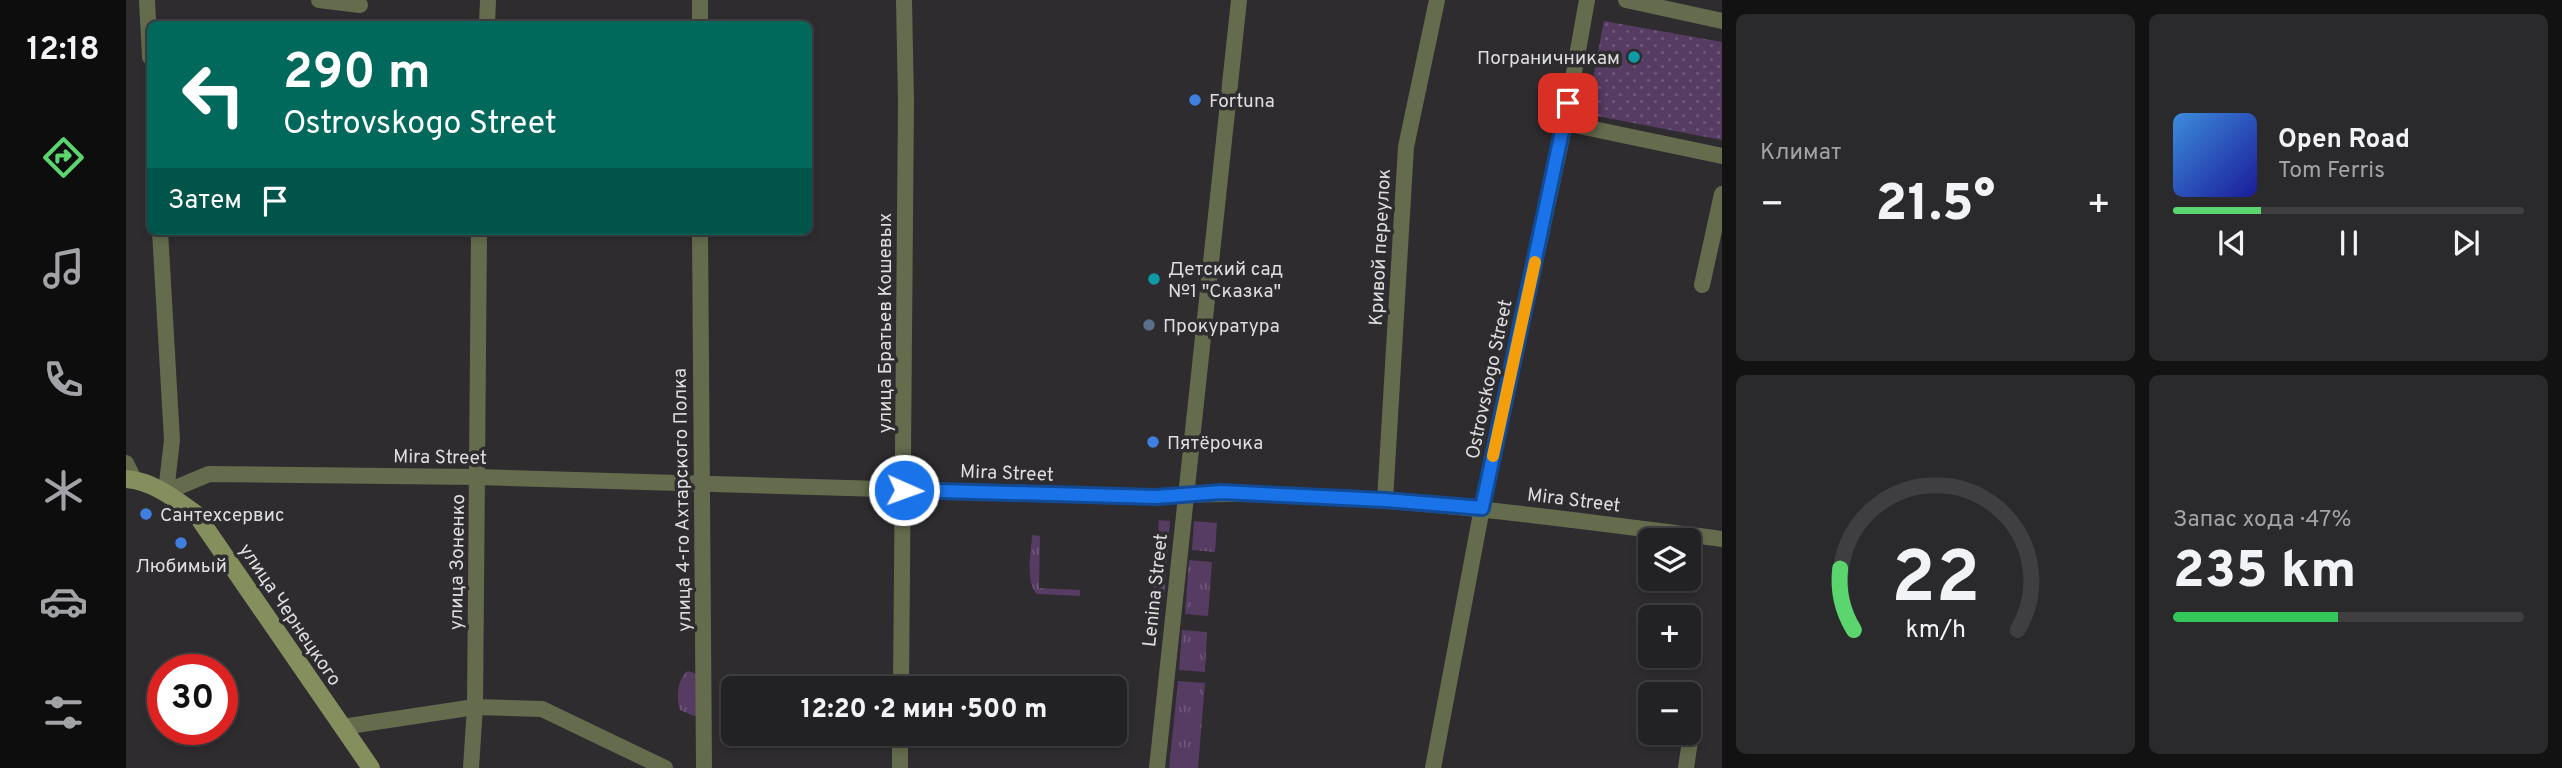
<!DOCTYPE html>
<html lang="ru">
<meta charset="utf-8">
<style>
body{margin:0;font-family:Overpass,sans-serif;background:#2a292b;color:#f1f3f6;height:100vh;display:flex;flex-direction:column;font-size:26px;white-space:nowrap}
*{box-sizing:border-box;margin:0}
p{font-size:23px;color:#a2a3a6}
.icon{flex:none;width:38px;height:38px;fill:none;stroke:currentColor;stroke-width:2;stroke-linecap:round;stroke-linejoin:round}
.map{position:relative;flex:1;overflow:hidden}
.panel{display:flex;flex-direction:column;gap:14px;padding:14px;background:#131213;width:840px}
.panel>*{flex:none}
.hud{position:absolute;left:21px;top:21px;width:665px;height:214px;border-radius:10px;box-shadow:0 4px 10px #0003,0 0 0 2px #3f3e41;background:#00695c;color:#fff;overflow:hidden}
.controls{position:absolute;left:1512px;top:528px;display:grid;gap:14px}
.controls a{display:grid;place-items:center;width:63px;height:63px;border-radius:10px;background:#222123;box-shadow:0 4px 10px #0003,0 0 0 2px #3f3e41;font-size:35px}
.speed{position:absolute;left:21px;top:654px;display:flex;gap:14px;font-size:35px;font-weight:700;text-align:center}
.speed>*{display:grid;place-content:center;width:91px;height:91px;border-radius:50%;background:#222123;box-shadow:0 4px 10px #0003,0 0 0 2px #3f3e41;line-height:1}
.speed .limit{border:10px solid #d22;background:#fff;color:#111}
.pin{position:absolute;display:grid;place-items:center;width:60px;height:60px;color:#fff;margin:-30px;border-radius:14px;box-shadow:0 4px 10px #0006}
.me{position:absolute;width:77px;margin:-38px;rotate:92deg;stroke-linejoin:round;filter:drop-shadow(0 0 5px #0008)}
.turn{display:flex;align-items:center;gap:24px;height:147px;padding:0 21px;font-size:32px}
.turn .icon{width:91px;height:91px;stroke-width:2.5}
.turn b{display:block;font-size:49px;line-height:60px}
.then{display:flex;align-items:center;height:66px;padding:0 21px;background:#0003;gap:14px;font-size:26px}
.big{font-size:52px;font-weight:800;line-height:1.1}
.panel .tile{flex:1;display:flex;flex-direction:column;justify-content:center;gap:10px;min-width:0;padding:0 24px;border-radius:10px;background:#2a292b}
.panel .dial{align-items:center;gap:0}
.dial svg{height:182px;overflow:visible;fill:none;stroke:#3f3e41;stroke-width:7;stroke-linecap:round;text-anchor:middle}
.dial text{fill:#f1f3f6;stroke:none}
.song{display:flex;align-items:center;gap:21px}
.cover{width:84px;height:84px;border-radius:10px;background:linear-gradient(135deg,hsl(210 70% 55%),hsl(240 70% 35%))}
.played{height:7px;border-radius:4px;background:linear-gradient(90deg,#5bd56d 25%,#3f3e41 25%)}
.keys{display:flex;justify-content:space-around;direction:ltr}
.heat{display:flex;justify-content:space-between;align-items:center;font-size:38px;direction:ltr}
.charge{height:10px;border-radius:5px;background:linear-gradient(90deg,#34c759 47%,#3f3e41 0)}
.panel .tiles{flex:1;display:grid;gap:14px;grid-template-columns:repeat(2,1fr)}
.trip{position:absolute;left:595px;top:676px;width:406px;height:70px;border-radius:10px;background:#222123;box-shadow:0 4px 10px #0003,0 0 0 2px #3f3e41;font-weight:800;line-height:70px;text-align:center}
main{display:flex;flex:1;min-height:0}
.dock{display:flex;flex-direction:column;width:126px;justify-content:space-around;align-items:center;background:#0e0d0e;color:#a2a3a6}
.dock .icon{width:49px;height:49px}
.dock .current{color:#5bd56d}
.dock b{font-size:32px;color:#f1f3f6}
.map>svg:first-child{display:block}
.grass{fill:url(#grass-tufts)}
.park{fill:url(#park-dots)}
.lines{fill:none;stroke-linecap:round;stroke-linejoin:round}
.street{stroke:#656c4d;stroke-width:16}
.secondary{stroke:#848f5d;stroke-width:18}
.route-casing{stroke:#114b97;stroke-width:18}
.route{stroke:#1a73e8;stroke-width:12}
.slow{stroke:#f59e0b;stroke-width:12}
.culture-dot{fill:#0f9aa8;stroke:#2e2c2f;stroke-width:2.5}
.shop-dot{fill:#3f7fe0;stroke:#2e2c2f;stroke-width:2.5}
.service-dot{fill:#5c6f8a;stroke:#2e2c2f;stroke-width:2.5}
.labels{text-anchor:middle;stroke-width:7;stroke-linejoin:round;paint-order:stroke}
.poi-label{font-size:19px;fill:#dedddf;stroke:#2e2c2f;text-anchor:start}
.street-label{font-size:19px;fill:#dedddf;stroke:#2e2c2f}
</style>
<main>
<nav class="dock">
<b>12:18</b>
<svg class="icon current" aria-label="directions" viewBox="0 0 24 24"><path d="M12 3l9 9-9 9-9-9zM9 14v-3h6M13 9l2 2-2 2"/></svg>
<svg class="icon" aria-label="music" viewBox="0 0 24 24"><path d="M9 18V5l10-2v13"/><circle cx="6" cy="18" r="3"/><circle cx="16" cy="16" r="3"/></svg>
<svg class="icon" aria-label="phone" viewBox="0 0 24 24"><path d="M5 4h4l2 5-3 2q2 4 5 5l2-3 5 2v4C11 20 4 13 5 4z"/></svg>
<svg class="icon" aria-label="climate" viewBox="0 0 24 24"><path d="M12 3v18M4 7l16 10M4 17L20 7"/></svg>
<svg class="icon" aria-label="car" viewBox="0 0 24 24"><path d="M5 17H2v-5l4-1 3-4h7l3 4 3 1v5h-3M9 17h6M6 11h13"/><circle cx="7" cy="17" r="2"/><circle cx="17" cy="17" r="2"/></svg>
<svg class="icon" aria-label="filters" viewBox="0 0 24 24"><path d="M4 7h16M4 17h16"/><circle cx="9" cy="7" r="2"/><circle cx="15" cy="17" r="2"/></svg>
</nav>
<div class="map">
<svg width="1596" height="768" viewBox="0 0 1596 768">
<defs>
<pattern id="grass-tufts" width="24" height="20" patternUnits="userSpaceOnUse" patternTransform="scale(1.75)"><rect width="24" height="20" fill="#563b62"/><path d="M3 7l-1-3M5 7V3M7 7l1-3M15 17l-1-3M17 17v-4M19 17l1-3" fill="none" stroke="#6e5778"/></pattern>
<pattern id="park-dots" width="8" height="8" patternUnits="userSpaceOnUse" patternTransform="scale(1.75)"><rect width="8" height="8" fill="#563b62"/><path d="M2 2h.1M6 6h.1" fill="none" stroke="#6e5778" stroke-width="1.8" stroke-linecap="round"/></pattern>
</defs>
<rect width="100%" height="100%" fill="#2e2c2f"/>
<g class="grass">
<polygon points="1033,520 1044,521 1038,599 1027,598"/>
<polygon points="1068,521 1091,523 1089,552 1066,550"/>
<path d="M906 535 914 536 913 588 954 590V596L911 594C899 581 905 552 906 535Z"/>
<polygon points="1063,560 1086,562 1082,616 1059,614"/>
<polygon points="1056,630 1081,632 1079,672 1053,670"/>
<path d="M562 671 571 674 573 715 568 716 554 710C550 698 551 679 562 671Z"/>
<polygon points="1052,681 1079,683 1072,768 1043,768"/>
</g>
<polygon class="park" points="1478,21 1596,42 1596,140 1460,114"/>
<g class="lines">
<g class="street">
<polyline points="21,0 24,57"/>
<polyline points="193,0 234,5"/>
<polyline points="574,0 574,24"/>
<polyline points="1500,0 1596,21"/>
<polyline points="361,24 362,0"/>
<polyline points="1439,123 1596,156"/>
<path d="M34 231 46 440 40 492 83 474 351 477 1030 497C1085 492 1139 494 1195 497 1329 503 1462 522 1596 539"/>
<polyline points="574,231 578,768"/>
<polyline points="1576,285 1596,194"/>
<polyline points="0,463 8,479"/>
<polyline points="1259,500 1280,147 1311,0"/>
<polyline points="775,688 780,101 778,0"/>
<polyline points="216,727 349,707 416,709 539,768"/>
<polyline points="345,768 349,707 353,231"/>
<polyline points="774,768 774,733"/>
<polyline points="1031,768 1113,0"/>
<polyline points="1307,768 1356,508 1439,123 1461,0"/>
<polyline points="1560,768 1564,741"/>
</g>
<path class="secondary" d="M0 479C27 481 49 499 70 514L245 768"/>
</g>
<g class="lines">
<defs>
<polyline id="route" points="778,490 1030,497 1095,492 1259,500 1356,508 1442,103"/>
</defs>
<use href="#route" class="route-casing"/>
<use href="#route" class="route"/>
<polyline class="slow" points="1367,456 1409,262"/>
</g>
<g class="culture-dot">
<circle cx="1508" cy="57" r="7"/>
<circle cx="1028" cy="279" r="7"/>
</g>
<g class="shop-dot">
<circle cx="1069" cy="100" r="7"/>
<circle cx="1027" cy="442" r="7"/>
<circle cx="20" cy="514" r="7"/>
<circle cx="55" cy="543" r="7"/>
</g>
<circle class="service-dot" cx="1023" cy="325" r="7"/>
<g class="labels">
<g class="poi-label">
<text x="1494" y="64" text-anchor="end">Пограничникам</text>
<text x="1083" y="107">Fortuna</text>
<text x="1042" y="275">Детский сад<tspan x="1042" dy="22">№1 "Сказка"</tspan></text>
<text x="1037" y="332">Прокуратура</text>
<text x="1041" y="449">Пятёрочка</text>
<text x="34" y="521">Сантехсервис</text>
<text x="55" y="572" text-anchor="middle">Любимый</text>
</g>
<g class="street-label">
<text transform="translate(1253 247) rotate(-87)" y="7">Кривой переулок</text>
<text transform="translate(758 323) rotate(-90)" y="7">улица Братьев Кошевых</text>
<text transform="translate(1362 379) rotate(-78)" y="7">Ostrovskogo Street</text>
<text transform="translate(314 456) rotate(1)" y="7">Mira Street</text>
<text transform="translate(881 472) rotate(2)" y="7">Mira Street</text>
<text transform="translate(1448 499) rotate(7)" y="7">Mira Street</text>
<text transform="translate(555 500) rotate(-91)" y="7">улица 4-го Ахтарского Полка</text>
<text transform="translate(330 562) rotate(-89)" y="7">улица Зоненко</text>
<text transform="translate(1028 590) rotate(-84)" y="7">Lenina Street</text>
<text transform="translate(165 614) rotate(56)" y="7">улица Чернецкого</text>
</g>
</g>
</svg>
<div class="controls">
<a><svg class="icon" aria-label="layers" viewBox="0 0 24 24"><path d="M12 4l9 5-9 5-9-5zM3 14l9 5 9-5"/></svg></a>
<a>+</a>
<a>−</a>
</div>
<div class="speed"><div class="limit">30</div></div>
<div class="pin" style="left:1442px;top:103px;background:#d93025"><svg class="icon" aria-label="arrive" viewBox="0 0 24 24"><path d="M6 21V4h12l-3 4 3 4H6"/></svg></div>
<svg class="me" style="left:778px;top:490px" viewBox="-20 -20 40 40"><circle r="17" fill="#1a73e8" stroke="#fff" stroke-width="3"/><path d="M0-11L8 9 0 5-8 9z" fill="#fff"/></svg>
<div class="trip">12:20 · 2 мин · 500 m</div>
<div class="hud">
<div class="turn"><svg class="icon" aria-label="left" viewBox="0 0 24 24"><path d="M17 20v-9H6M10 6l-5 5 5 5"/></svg><div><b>290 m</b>Ostrovskogo Street</div></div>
<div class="then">Затем<svg class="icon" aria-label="arrive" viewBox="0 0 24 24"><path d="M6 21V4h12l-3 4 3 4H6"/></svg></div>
</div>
</div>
<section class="panel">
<div class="tiles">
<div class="tile"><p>Климат</p>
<div class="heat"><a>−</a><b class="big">21.5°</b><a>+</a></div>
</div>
<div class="tile">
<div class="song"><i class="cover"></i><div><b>Open Road</b><p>Tom Ferris</p></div></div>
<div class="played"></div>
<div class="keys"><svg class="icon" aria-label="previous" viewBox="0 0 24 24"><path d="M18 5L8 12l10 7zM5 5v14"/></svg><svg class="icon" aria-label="pause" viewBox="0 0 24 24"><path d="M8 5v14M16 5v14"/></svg><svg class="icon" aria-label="next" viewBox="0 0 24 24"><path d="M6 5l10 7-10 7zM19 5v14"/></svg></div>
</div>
<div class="tile dial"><svg viewBox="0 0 100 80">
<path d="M14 69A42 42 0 1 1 86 69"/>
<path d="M14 69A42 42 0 0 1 8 42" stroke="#5bd56d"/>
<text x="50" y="56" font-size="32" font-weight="700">22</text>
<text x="50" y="72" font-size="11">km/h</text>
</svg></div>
<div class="tile"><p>Запас хода · 47%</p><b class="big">235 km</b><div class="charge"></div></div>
</div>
</section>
</main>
